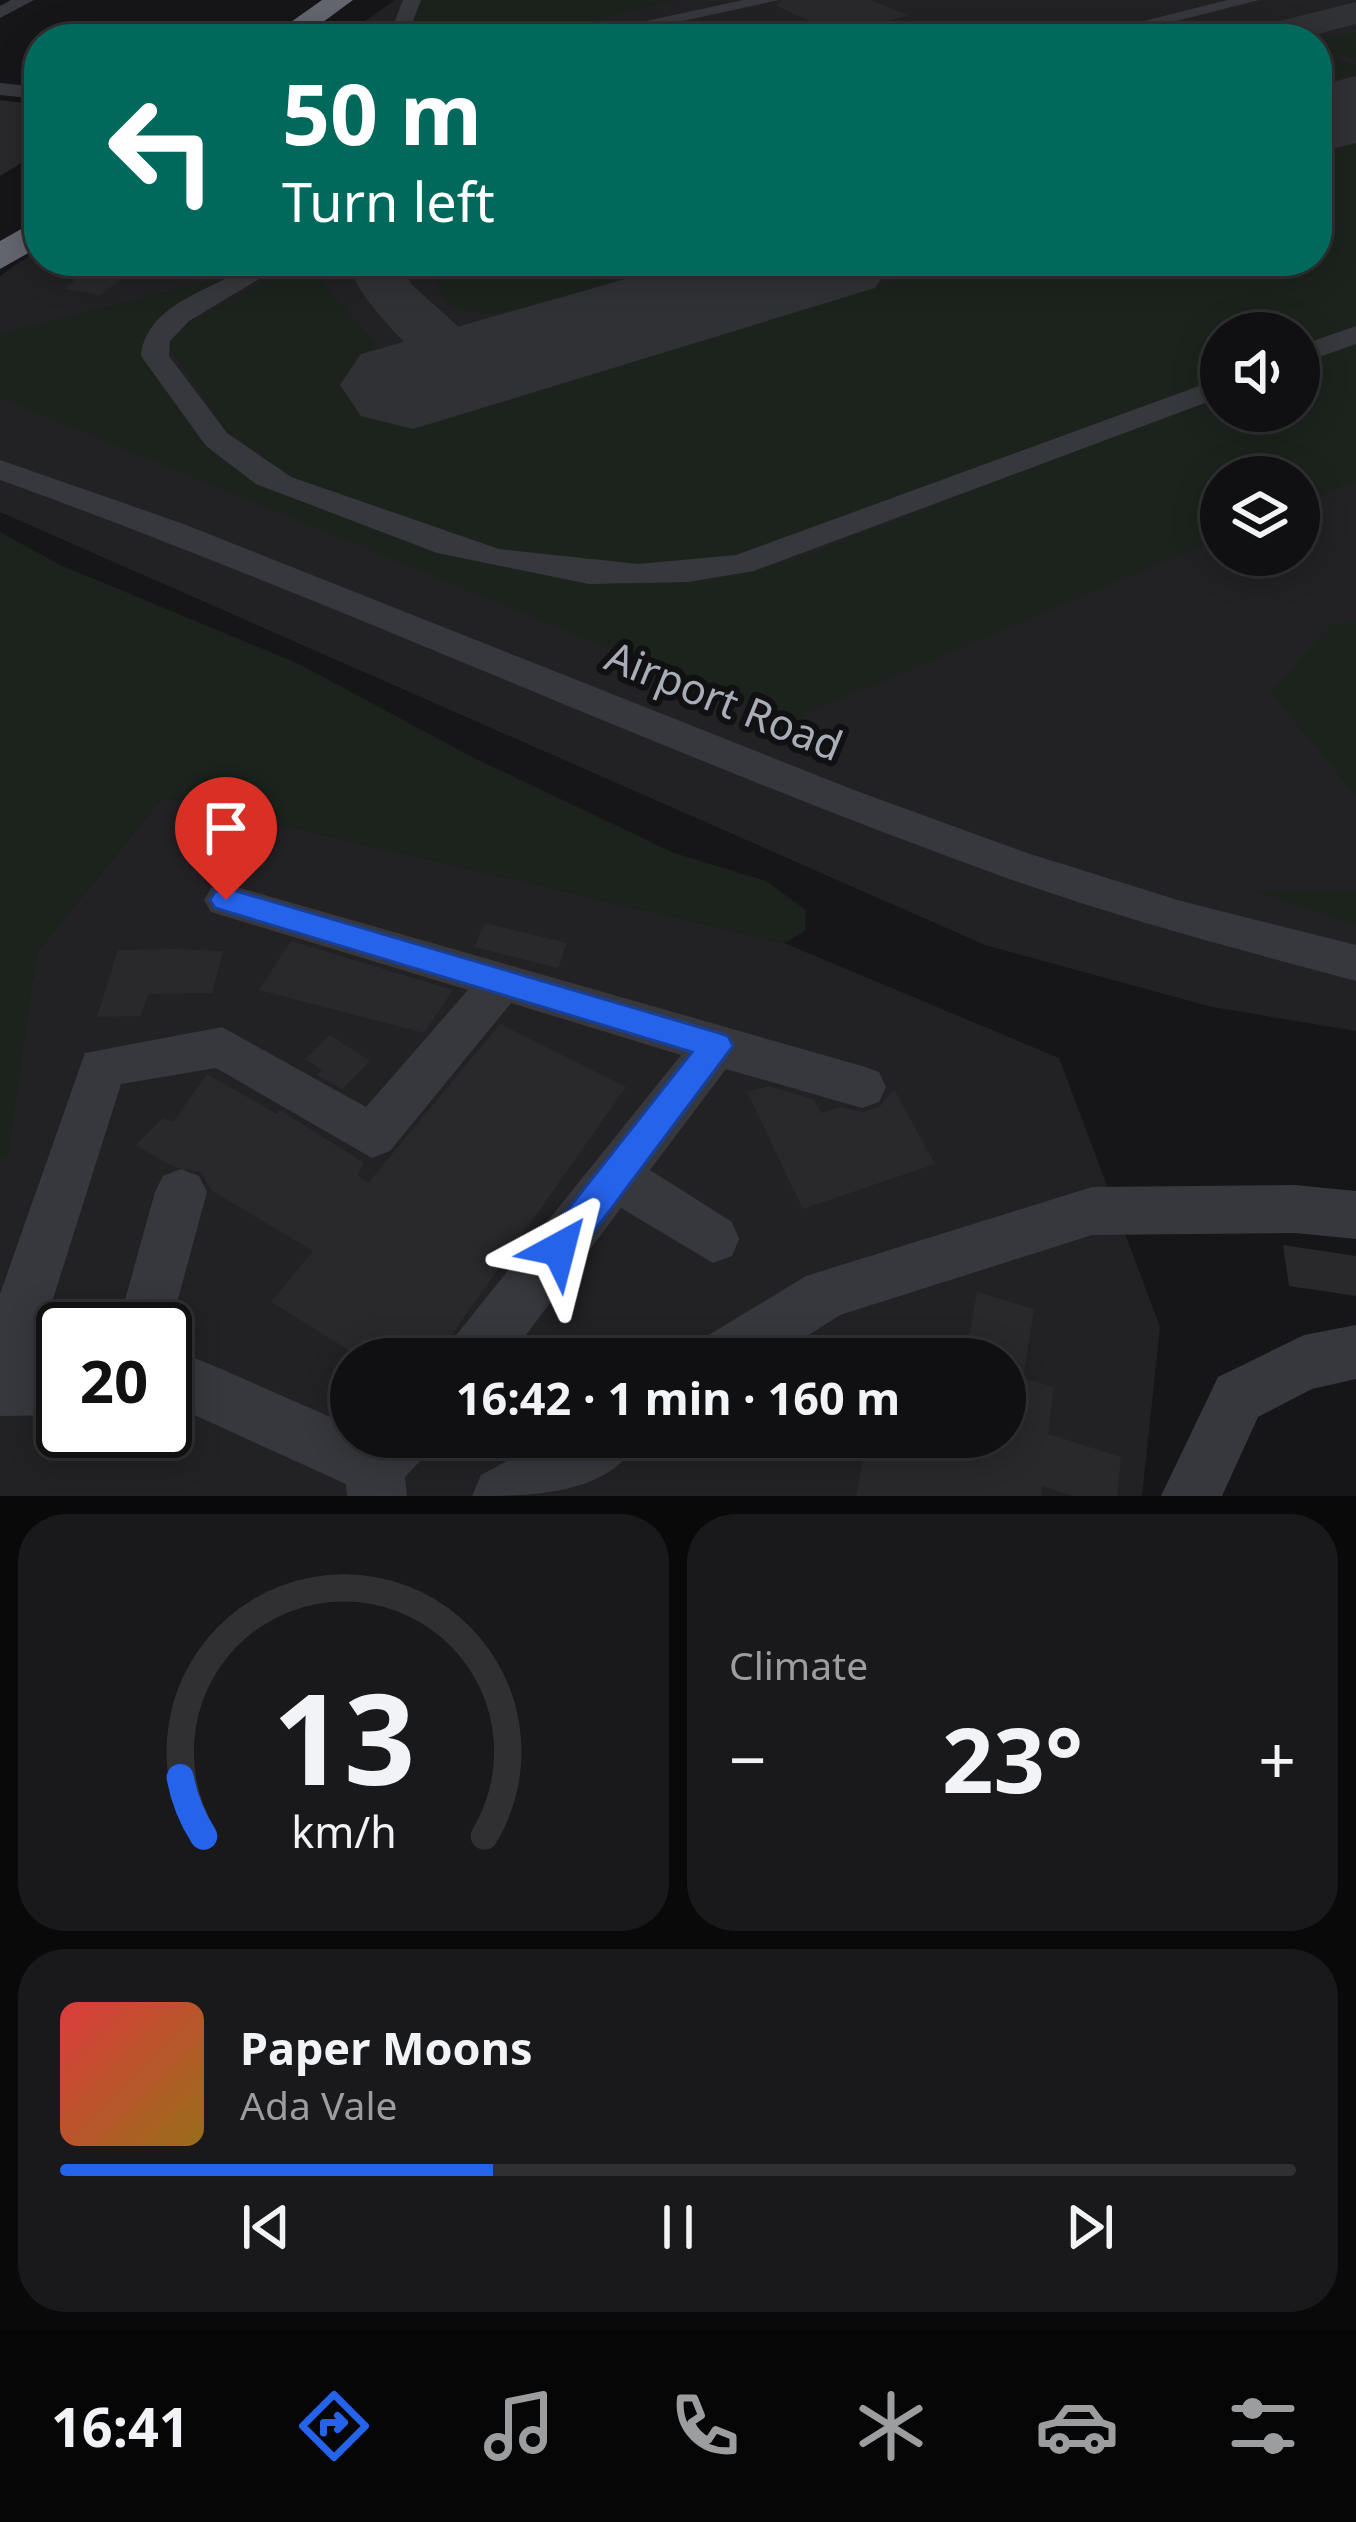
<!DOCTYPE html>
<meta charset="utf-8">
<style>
body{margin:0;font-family:"Noto Sans",sans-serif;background:#19191b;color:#f1f3f6;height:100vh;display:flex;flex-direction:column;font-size:45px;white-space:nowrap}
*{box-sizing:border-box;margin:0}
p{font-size:39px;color:#9c9d9f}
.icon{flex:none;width:66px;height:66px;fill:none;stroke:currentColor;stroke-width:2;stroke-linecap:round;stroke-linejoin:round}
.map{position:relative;height:1496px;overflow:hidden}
.side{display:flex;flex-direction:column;gap:18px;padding:18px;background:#09090a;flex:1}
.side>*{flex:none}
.top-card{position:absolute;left:24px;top:24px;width:1308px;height:252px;border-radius:48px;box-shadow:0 6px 30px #0003,0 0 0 3px #303032;background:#00695c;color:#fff;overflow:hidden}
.fabs{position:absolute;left:1200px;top:312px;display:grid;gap:24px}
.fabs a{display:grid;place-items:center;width:120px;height:120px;border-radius:50%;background:#101012;box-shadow:0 6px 30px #0003,0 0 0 3px #303032;font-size:60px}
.speed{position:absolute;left:36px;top:1302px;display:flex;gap:24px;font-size:60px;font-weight:700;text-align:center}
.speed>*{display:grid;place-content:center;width:156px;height:156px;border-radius:50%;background:#101012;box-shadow:0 6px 30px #0003,0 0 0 3px #303032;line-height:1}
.speed .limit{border:6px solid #111;border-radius:18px;background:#fff;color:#111}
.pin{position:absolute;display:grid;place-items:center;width:102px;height:102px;color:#fff;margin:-123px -51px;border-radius:50% 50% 50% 0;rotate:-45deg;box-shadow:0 0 12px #0007}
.pin .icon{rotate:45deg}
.me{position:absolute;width:132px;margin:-66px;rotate:38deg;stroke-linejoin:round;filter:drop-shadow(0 0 9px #0008)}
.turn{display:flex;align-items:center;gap:42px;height:252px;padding:0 60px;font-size:54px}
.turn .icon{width:156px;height:156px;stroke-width:2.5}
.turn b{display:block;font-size:84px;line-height:102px}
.big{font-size:90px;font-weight:700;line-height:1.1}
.side .widget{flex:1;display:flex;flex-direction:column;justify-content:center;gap:18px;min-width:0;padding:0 42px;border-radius:48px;background:#19191b}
.side .dial{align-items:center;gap:0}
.dial svg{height:312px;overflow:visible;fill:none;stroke:#303032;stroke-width:7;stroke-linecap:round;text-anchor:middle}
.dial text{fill:#f1f3f6;stroke:none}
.song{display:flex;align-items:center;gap:36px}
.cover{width:144px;height:144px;border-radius:18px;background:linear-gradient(135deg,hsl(0 70% 55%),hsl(40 70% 35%))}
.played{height:12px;border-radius:6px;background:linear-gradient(90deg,#2563eb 35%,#303032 35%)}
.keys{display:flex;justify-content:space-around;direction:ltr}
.heat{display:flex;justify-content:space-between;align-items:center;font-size:66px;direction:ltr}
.side .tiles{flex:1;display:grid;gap:18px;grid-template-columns:1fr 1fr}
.widget:last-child{grid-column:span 2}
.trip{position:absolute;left:330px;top:1338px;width:696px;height:120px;border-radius:60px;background:#101012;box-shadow:0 6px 30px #0003,0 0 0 3px #303032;font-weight:700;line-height:120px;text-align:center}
.menu{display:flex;height:192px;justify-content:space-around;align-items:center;background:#060607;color:#9c9d9f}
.menu .icon{width:84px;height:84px}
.menu .current{color:#2563eb}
.menu b{font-size:54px;color:#f1f3f6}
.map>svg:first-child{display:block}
.built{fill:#222225;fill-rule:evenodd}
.green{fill:#1c231d}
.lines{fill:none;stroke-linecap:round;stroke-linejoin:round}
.taxiway{fill:#303135;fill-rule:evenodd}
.runway{fill:#303135;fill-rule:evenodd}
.building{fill:#29292c}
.minor{fill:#37383d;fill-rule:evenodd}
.highway{fill:#63666e;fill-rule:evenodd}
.route{fill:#2563eb;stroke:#184099;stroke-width:3}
.labels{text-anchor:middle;stroke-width:12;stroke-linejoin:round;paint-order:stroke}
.street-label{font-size:42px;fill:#a8adb8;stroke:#111113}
</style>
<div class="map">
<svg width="1356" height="1496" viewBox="0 0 1356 1496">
<rect width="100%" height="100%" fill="#161618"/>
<g class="built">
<path d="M395 0H1356V1031L1212 1007 985 945 0 512V276L39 249V261H1317V39H339ZM1221 333H1299V411H1221ZM1221 477H1299V555H1221Z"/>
<path d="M163 797 784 943 1059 1058 1160 1327 1142 1496H0V1157L7 1158 36 953ZM63 1329H165V1431H63ZM351 1359H1005V1437H351Z"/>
</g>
<g class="green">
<polygon points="421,0 679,0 510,39 405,39"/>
<polygon points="1356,32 1356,59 1345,55 1329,59 1356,65 1356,73 1317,84 1317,42"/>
<polygon points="1356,144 1356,338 1299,360 1299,333 1221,333 1221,390 700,580 791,561 1221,395 1221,411 1299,411 1299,365 1356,343 1356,481 1299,505 1299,477 1221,477 1221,538 787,722 0,398 0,333 240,273 246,261 265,261 156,326 143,356 204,444 263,485 169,347 177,328 261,283 288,261 335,261 323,271 322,281 443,421 960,261 1317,261 1317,156"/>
<path d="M452 261H709C658 276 449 361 435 279Z"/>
<polygon points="0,532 58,564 299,664 472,757 674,853 766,881 806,910 805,931 784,943 163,797 36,953 7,1159 0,1157"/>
<polygon points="1356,621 1356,796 1270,693 1330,625"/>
<polygon points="1251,891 1356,891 1356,925"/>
</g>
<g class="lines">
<g class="taxiway">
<polygon points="1356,2 1356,24 1299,39 1233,39 1239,31"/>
<path d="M367 261H420L408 278 411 284 491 356 499 368 491 380C477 384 467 387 453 381 427 371 365 304 354 278Z"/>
</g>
<g class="runway">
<polygon points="1356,76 1356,143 1317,152 1317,86"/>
<polygon points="689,261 894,261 875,288 413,429 361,416 340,385 361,354"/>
</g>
</g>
<g class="building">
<polygon points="783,0 871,0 909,16 844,30 824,28 775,5"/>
<polygon points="0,100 39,105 39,152 0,176"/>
<polygon points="95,261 137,268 100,295 65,289"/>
<polygon points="485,923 567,943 558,968 474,947"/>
<polygon points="291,941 453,990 424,1033 259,990"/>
<polygon points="118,950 175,949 223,951 212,993 148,994 141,1016 97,1017"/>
<polygon points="500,1024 626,1087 435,1359 363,1359 271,1302 313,1251 211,1190 201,1172 173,1167 136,1145 163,1118 173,1122 207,1074 277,1114 280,1110 364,1163 357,1175 368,1183"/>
<polygon points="330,1035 370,1061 342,1089 317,1075 322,1070 305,1059"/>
<polygon points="768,1086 813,1099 821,1113 841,1107 863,1112 880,1106 894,1089 935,1164 803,1209 747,1092"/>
<polygon points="1283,1245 1356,1256 1356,1296 1289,1286"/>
<polygon points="977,1292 1034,1309 1023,1378 1054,1387 1048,1434 1121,1457 1117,1496 1073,1496 1042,1486 1041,1496 856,1496 868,1437 1005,1437 1005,1359 965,1359"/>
</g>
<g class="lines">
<g class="minor">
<polygon points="11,0 34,0 0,18 0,6"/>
<polygon points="403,0 421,0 406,39 388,39"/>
<polygon points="743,0 779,0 601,39 563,39"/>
<polygon points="1227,0 1259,0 1106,39 1073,39"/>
<polygon points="0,83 39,87 39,99 0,95"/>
<path d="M259 261H289L189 321 170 341 169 356 227 433 291 477 499 549 638 564 736 555 1221 378V397L754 571 688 582 589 584 437 553 256 484 206 446 141 356C146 301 221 287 259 261Z"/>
<polygon points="1356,326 1356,344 1299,364 1299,346"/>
<path d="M0 460 181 523 854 790 1024 852 1181 901 1356 945V981C1233 948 1110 916 990 872 656 751 334 600 0 480Z"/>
<polygon points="226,884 862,1066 879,1072 886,1087 879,1102 862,1108 726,1069 650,1170 732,1222 739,1239 732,1256 713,1263 621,1208 508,1359 445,1359 453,1339 681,1055 511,1003 390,1151 372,1158 216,1068 121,1084 34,1359 63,1359 63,1415 0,1416 0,1294 85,1053 222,1027 366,1107 468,990 211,912 204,900 211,888"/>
<polygon points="181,1169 199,1176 207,1192 165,1347 165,1329 117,1329 155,1192 163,1176"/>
<polygon points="1295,1185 1356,1191 1356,1239 1295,1233 1092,1235 840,1315 772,1359 694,1359 702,1339 806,1276 1092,1187"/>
<polygon points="1356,1325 1356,1379 1312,1389 1258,1417 1222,1496 1161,1496 1218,1377 1304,1335"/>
<polygon points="165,1357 192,1357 212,1365 351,1426 351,1437 431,1437 423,1458 405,1477 407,1496 347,1496 346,1484 190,1413 165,1413"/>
<path d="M551 1437H639C613 1496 529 1496 472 1496L481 1475Z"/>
</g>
<g class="highway">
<polygon points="322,0 353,0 300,39 267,39"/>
<polygon points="39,219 39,247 0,269 0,241"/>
</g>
</g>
<polygon class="route" points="226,888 716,1032 728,1036 733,1046 572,1261 559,1266 546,1261 540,1249 546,1237 692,1052 215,908 210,900 215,892"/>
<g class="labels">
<g class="street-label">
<text transform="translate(724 701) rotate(22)" y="15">Airport Road</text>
</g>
</g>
</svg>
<div class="fabs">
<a><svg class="icon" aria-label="sound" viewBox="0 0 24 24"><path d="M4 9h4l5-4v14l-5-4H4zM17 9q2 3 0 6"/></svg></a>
<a><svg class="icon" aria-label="layers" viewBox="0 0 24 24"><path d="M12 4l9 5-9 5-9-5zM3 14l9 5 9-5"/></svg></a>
</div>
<div class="speed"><div class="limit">20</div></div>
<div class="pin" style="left:226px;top:900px;background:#d93025"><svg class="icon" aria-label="arrive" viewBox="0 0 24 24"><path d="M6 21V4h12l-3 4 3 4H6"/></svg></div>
<svg class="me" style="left:559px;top:1249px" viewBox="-20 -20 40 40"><path d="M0-17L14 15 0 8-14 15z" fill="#2563eb" stroke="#fff" stroke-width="4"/></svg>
<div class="trip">16:42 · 1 min · 160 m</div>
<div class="top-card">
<div class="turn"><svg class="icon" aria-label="left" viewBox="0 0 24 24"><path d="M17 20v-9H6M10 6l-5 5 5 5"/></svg><div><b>50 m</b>Turn left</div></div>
</div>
</div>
<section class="side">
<div class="tiles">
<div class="widget dial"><svg viewBox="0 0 100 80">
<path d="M14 69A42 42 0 1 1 86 69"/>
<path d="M14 69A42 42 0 0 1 8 54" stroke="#2563eb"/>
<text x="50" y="56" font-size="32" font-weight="700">13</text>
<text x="50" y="72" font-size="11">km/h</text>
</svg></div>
<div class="widget"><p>Climate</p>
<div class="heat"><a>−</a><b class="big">23°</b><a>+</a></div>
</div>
<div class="widget">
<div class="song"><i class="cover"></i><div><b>Paper Moons</b><p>Ada Vale</p></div></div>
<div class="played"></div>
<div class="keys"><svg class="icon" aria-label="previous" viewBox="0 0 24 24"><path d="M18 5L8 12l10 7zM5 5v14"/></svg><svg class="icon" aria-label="pause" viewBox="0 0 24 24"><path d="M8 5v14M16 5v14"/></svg><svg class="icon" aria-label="next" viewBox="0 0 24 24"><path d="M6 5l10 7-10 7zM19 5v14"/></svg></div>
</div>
</div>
</section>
<nav class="menu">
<b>16:41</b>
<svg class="icon current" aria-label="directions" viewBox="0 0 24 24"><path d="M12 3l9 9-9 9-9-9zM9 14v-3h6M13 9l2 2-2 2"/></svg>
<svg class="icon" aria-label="music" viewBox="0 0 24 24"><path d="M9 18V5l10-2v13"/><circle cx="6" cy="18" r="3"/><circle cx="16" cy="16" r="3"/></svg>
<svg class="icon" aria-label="phone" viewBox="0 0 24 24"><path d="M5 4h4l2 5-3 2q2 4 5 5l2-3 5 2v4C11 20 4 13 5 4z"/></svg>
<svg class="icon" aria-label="climate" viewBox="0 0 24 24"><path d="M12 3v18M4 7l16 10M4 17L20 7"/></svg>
<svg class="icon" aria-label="car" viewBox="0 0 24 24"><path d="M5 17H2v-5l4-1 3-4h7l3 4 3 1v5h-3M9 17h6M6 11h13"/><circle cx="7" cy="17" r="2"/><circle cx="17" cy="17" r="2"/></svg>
<svg class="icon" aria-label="filters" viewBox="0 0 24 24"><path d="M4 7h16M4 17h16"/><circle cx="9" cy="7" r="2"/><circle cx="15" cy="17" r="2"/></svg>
</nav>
